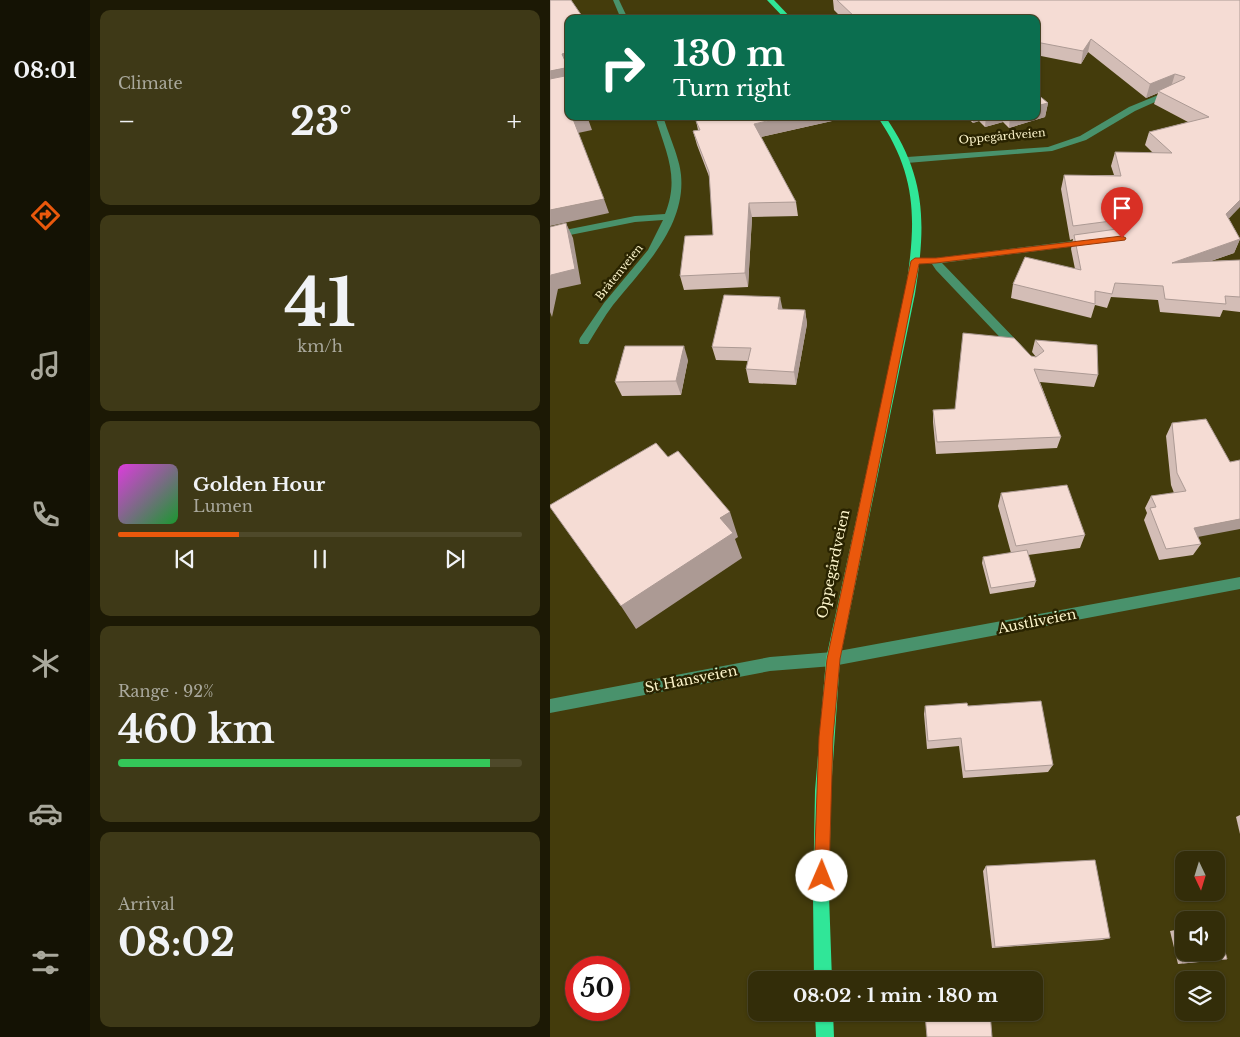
<!DOCTYPE html>
<meta charset="utf-8">
<style>
body{margin:0;font-family:"Libre Baskerville",serif;background:#3e3917;color:#f1f3f6;height:100vh;display:flex;flex-direction:column;font-size:19px;white-space:nowrap}
*{box-sizing:border-box;margin:0}
p{font-size:16px;color:#a9a89c}
.icon{flex:none;width:28px;height:28px;fill:none;stroke:currentColor;stroke-width:2;stroke-linecap:round;stroke-linejoin:round}
.map{position:relative;flex:1;overflow:hidden}
.panel{display:flex;flex-direction:column;gap:10px;padding:10px;background:#1c1905;width:460px}
.panel>*{flex:none}
.hud{position:absolute;left:15px;top:15px;width:475px;height:105px;border-radius:10px;box-shadow:0 1px 4px #0004,0 0 0 1px #4e492a;background:#0b6e4f;color:#fff;overflow:hidden}
.needle{width:32px;rotate:176deg}
.fabs{position:absolute;left:625px;top:851px;display:grid;gap:10px}
.fabs a{display:grid;place-items:center;width:50px;height:50px;border-radius:10px;background:#332d09;box-shadow:0 1px 4px #0004,0 0 0 1px #4e492a;font-size:25px}
.speed{position:absolute;left:15px;top:956px;display:flex;gap:10px;font-size:25px;font-weight:700;text-align:center}
.speed>*{display:grid;place-content:center;width:65px;height:65px;border-radius:50%;background:#332d09;box-shadow:0 1px 4px #0004,0 0 0 1px #4e492a;line-height:1}
.speed .limit{border:8px solid #d22;background:#fff;color:#111}
.pin{position:absolute;display:grid;place-items:center;width:42px;height:42px;color:#fff;margin:-51px -21px;border-radius:50% 50% 50% 0;rotate:-45deg;box-shadow:0 0 5px #0007}
.pin .icon{rotate:45deg}
.me{position:absolute;width:55px;margin:-28px;rotate:1deg;stroke-linejoin:round;filter:drop-shadow(0 0 4px #0008)}
.turn{display:flex;align-items:center;gap:18px;height:105px;padding:0 25px;font-size:22px}
.turn .icon{width:65px;height:65px;stroke-width:2.5}
.turn b{display:block;font-size:35px;line-height:42px}
.big{font-size:38px;font-weight:700;line-height:1.1}
.panel .card{flex:1;display:flex;flex-direction:column;justify-content:center;gap:8px;min-width:0;padding:0 18px;border-radius:10px;background:#3e3917}
.panel .dial{align-items:center;gap:0}
.dial b{font-size:65px;line-height:1}
.song{display:flex;align-items:center;gap:15px}
.cover{width:60px;height:60px;border-radius:8px;background:linear-gradient(135deg,hsl(300 70% 55%),hsl(130 70% 35%))}
.played{height:5px;border-radius:2px;background:linear-gradient(90deg,#ea580c 30%,#4e492a 30%)}
.keys{display:flex;justify-content:space-around;direction:ltr}
.heat{display:flex;justify-content:space-between;align-items:center;font-size:28px;direction:ltr}
.charge{height:8px;border-radius:4px;background:linear-gradient(90deg,#34c759 92%,#4e492a 0)}
.trip{position:absolute;left:198px;top:971px;width:295px;height:50px;border-radius:10px;background:#332d09;box-shadow:0 1px 4px #0004,0 0 0 1px #4e492a;font-weight:700;line-height:50px;text-align:center}
main{display:flex;flex:1;min-height:0}
.dock{display:flex;flex-direction:column;width:90px;justify-content:space-around;align-items:center;background:#141204;color:#a9a89c}
.dock .icon{width:35px;height:35px}
.dock .active{color:#ea580c}
.dock b{font-size:22px;color:#f1f3f6}
.map>svg:first-child{display:block}
.lines{fill:none;stroke-linecap:round;stroke-linejoin:round}
.minor{fill:#49926c;fill-rule:evenodd}
.major{fill:#30e698;fill-rule:evenodd}
.wall{fill:#d3bdb6}
.shaded-wall{fill:#ac9a94}
.building{fill:#f5dcd4;stroke:#ac9a94}
.route{fill:#ea580c;stroke:#983908}
.labels{text-anchor:middle;stroke-width:5;stroke-linejoin:round;paint-order:stroke}
.far-street-label{font-size:11px;fill:#fcf4ca;stroke:#292300}
.street-label{font-size:14px;fill:#fcf4ca;stroke:#292300}
</style>
<main>
<nav class="dock">
<b>08:01</b>
<svg class="icon active" aria-label="directions" viewBox="0 0 24 24"><path d="M12 3l9 9-9 9-9-9zM9 14v-3h6M13 9l2 2-2 2"/></svg>
<svg class="icon" aria-label="music" viewBox="0 0 24 24"><path d="M9 18V5l10-2v13"/><circle cx="6" cy="18" r="3"/><circle cx="16" cy="16" r="3"/></svg>
<svg class="icon" aria-label="phone" viewBox="0 0 24 24"><path d="M5 4h4l2 5-3 2q2 4 5 5l2-3 5 2v4C11 20 4 13 5 4z"/></svg>
<svg class="icon" aria-label="climate" viewBox="0 0 24 24"><path d="M12 3v18M4 7l16 10M4 17L20 7"/></svg>
<svg class="icon" aria-label="car" viewBox="0 0 24 24"><path d="M5 17H2v-5l4-1 3-4h7l3 4 3 1v5h-3M9 17h6M6 11h13"/><circle cx="7" cy="17" r="2"/><circle cx="17" cy="17" r="2"/></svg>
<svg class="icon" aria-label="filters" viewBox="0 0 24 24"><path d="M4 7h16M4 17h16"/><circle cx="9" cy="7" r="2"/><circle cx="15" cy="17" r="2"/></svg>
</nav>
<section class="panel">
<div class="card"><p>Climate</p>
<div class="heat"><a>−</a><b class="big">23°</b><a>+</a></div>
</div>
<div class="card dial"><b>41</b><p>km/h</p></div>
<div class="card">
<div class="song"><i class="cover"></i><div><b>Golden Hour</b><p>Lumen</p></div></div>
<div class="played"></div>
<div class="keys"><svg class="icon" aria-label="previous" viewBox="0 0 24 24"><path d="M18 5L8 12l10 7zM5 5v14"/></svg><svg class="icon" aria-label="pause" viewBox="0 0 24 24"><path d="M8 5v14M16 5v14"/></svg><svg class="icon" aria-label="next" viewBox="0 0 24 24"><path d="M6 5l10 7-10 7zM19 5v14"/></svg></div>
</div>
<div class="card"><p>Range · 92%</p><b class="big">460 km</b><div class="charge"></div></div>
<div class="card"><p>Arrival</p><b class="big">08:02</b></div>
</section>
<div class="map">
<svg width="690" height="1037" viewBox="0 0 690 1037">
<rect width="100%" height="100%" fill="#443c0c"/>
<g class="lines">
<g class="minor">
<polygon points="63,0 69,0 78,19 71,19"/>
<polygon points="234,13 237,15 236,16 214,19"/>
<polygon points="618,91 625,93 585,111 536,140 502,151 357,163 353,160 357,157 498,147 530,136 579,107"/>
<path d="M105 116H113C118 133 130 159 131 175 136 227 93 268 63 305 54 317 46 331 38 344H30L29 341 30 338 54 303 98 250 113 220 85 222 0 239V233L85 216 115 214C130 177 116 153 105 116Z"/>
<polygon points="539,239 544,242 542,244 392,263 471,345 472,348 471,351 463,351 386,270 382,264 365,264 360,261 365,258 386,258"/>
<polygon points="690,577 690,589 283,666 220,671 0,713 0,699 220,657 283,652"/>
</g>
<g class="major">
<polygon points="217,0 224,0 242,19 235,19"/>
<path d="M327 116H335C377 177 376 224 365 294L290 659 281 791 279 895 282 980H264L263 895 265 791 276 659 355 294C366 224 369 177 327 116Z"/>
<polygon points="265,1012 283,1012 284,1037 266,1037"/>
</g>
</g>
<g class="wall">
<polygon points="283,0 690,0 679,219 690,239 684,253 661,261 690,260 690,312 673,310 670,317 610,312 608,300 561,297 557,308 545,305 541,318 461,298 463,284 525,269 521,249 523,239 520,240 511,189 514,175 564,175 561,166 565,152 603,153 595,145 599,132 638,122 604,104 608,93 596,98 538,52 531,64 486,55 486,19 293,19 284,10"/>
<polygon points="498,103 495,117 459,128 453,122 435,127 429,121 423,123 415,116 486,116"/>
<polygon points="148,116 282,116 282,121 211,137 246,202 248,216 202,217 198,287 134,290 130,276 163,235 160,179 147,145 143,131 148,130 146,121 150,120"/>
<polygon points="232,309 255,310 257,324 246,385 199,383 196,369 198,361 166,360 162,347"/>
<polygon points="485,340 548,375 544,387 490,382 511,437 507,448 386,454 383,422 383,410 405,409 481,356 486,357 482,352"/>
<polygon points="138,360 131,395 72,396 65,382"/>
<polygon points="622,423 648,537 651,544 643,555 609,560 594,520 597,513 595,508 601,496 624,493 621,485 616,436"/>
<polygon points="451,493 535,535 530,548 478,555 486,581 484,587 440,594 432,563 433,557 461,553 448,506"/>
<polygon points="375,706 418,706 503,765 498,772 413,778 409,746 377,749 374,714"/>
<polygon points="690,815 690,834 686,817"/>
<polygon points="436,866 560,938 552,940 442,948 433,871"/>
<polygon points="625,930 677,959 628,964 620,931"/>
</g>
<g class="shaded-wall">
<polygon points="541,39 538,52 531,64 533,51"/>
<polygon points="19,52 19,67 17,67 12,54"/>
<polygon points="15,68 19,78 0,86 0,71"/>
<polygon points="625,74 621,87 608,91 608,93 596,98 600,84"/>
<polygon points="498,103 495,117 459,128 460,116 486,116 486,106"/>
<polygon points="35,116 37,116 42,130 28,133 23,119"/>
<polygon points="239,116 282,116 282,121 206,138 204,124"/>
<polygon points="423,116 429,116 429,121 423,123"/>
<polygon points="436,116 453,116 453,122 435,127"/>
<polygon points="54,199 59,213 0,226 0,210"/>
<polygon points="690,200 690,207 670,228 676,214"/>
<polygon points="199,203 202,217 198,287 195,273"/>
<polygon points="16,223 23,238 31,284 8,289 2,317 0,312 0,279"/>
<polygon points="690,239 684,253 617,276 622,263"/>
<polygon points="230,297 233,311 228,309"/>
<polygon points="255,310 257,324 246,385 244,372"/>
<polygon points="134,346 138,360 131,395 126,381"/>
<polygon points="180,512 188,537 185,539 192,558 86,629 71,606 170,518"/>
<polygon points="690,519 690,529 637,539 644,528"/>
</g>
<g class="building">
<polygon points="0,0 21,0 34,19 19,19 19,52 12,54 19,70 19,116 35,116 23,119 54,199 0,210 0,79 15,76 15,68 0,71"/>
<polygon points="287,0 690,0 690,200 676,214 690,239 622,263 690,260 690,297 675,296 676,304 615,299 613,286 565,283 562,294 545,291 545,304 463,284 475,257 531,270 524,235 581,227 581,221 576,219 523,226 514,175 571,176 565,152 622,153 599,132 659,117 608,91 634,79 635,77 625,74 600,84 541,39 533,51 486,42 486,19 307,19"/>
<polygon points="486,93 498,103 486,106"/>
<polygon points="151,116 239,116 204,124 246,202 199,203 195,273 130,276 135,236 163,235 159,172 143,131 150,130 146,121 153,119"/>
<polygon points="16,223 25,269 1,275 0,279 0,227"/>
<polygon points="174,295 230,297 228,309 255,310 244,372 196,369 201,348 162,347"/>
<polygon points="413,333 464,338 481,356 486,357 494,351 485,340 547,345 548,375 484,369 511,437 387,442 383,410 405,409"/>
<polygon points="75,346 134,346 126,381 65,382"/>
<polygon points="656,419 680,462 690,460 690,519 644,528 651,544 616,549 600,508 606,507 601,496 636,491 627,473 622,423"/>
<polygon points="106,443 118,457 128,451 180,512 170,518 183,533 71,606 0,507 0,505"/>
<polygon points="517,485 535,535 466,546 451,493"/>
<polygon points="477,550 486,581 441,588 433,557"/>
<polygon points="491,701 503,765 415,771 411,738 378,741 375,706 417,703 418,706"/>
<polygon points="545,860 560,938 445,947 436,866"/>
<polygon points="666,926 668,926 677,959 633,963 625,930 634,929 634,952 666,952"/>
<polygon points="403,1012 440,1012 442,1037 377,1037 375,1014"/>
</g>
<polygon class="route" points="572,236 576,238 575,240 386,263 369,264 290,659 283,737 279,876 277,882 272,884 266,882 264,876 269,737 277,659 361,261 365,258 386,258"/>
<g class="labels">
<g class="far-street-label">
<text transform="translate(452 136) rotate(-5)" y="4">Oppegårdveien</text>
<text transform="translate(69 272) rotate(-51)" y="4">Bråtenveien</text>
</g>
<g class="street-label">
<text transform="translate(283 564) rotate(-78)" y="5">Oppegårdveien</text>
<text transform="translate(487 621) rotate(-11)" y="5">Austliveien</text>
<text transform="translate(141 679) rotate(-11)" y="5">St Hansveien</text>
</g>
</g>
</svg>
<div class="fabs">
<a><svg class="needle" viewBox="-14 -14 28 28"><path d="M0-13l5 13h-10z" fill="#e53935"/><path d="M0 13l5-13h-10z" fill="#a9a89c"/></svg></a>
<a><svg class="icon" aria-label="sound" viewBox="0 0 24 24"><path d="M4 9h4l5-4v14l-5-4H4zM17 9q2 3 0 6"/></svg></a>
<a><svg class="icon" aria-label="layers" viewBox="0 0 24 24"><path d="M12 4l9 5-9 5-9-5zM3 14l9 5 9-5"/></svg></a>
</div>
<div class="speed"><div class="limit">50</div></div>
<div class="pin" style="left:572px;top:238px;background:#d93025"><svg class="icon" aria-label="arrive" viewBox="0 0 24 24"><path d="M6 21V4h12l-3 4 3 4H6"/></svg></div>
<svg class="me" style="left:272px;top:876px" viewBox="-20 -20 40 40"><circle r="19" fill="#fff"/><path d="M0-13L10 11 0 6-10 11z" fill="#ea580c"/></svg>
<div class="trip">08:02 · 1 min · 180 m</div>
<div class="hud">
<div class="turn"><svg class="icon" aria-label="right" viewBox="0 0 24 24"><path d="M7 20v-9h11M14 6l5 5-5 5"/></svg><div><b>130 m</b>Turn right</div></div>
</div>
</div>
</main>
